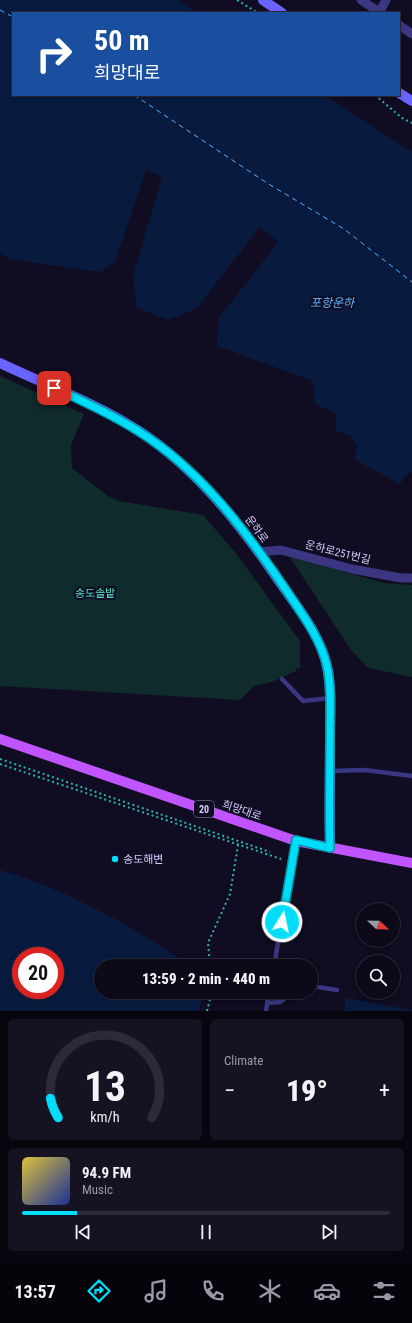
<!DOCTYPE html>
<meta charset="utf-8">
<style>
body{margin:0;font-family:"Roboto Condensed","Noto Sans KR",sans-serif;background:#151222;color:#f1f3f6;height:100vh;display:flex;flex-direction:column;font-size:15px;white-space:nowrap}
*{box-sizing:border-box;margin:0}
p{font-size:13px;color:#9a9aa2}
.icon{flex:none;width:22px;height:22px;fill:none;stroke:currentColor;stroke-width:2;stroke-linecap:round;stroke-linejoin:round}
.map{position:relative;height:1011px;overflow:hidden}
.details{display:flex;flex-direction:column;gap:8px;padding:8px;background:#07050e;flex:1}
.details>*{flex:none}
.guide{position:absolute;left:12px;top:12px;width:388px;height:84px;border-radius:0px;box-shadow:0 2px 6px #0003,0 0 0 1px #2c2a38;background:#1a4fa0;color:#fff;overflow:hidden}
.needle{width:26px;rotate:112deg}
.buttons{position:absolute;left:356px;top:903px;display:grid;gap:8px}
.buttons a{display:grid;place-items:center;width:44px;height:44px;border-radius:50%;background:#0c0919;box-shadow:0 2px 6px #0003,0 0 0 1px #2c2a38;font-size:20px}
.speed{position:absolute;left:12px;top:947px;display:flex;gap:8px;font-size:20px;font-weight:700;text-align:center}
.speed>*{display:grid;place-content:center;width:52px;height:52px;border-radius:50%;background:#0c0919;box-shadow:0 2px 6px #0003,0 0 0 1px #2c2a38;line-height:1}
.speed .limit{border:6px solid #d22;background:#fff;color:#111}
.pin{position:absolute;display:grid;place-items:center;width:34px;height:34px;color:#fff;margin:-17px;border-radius:8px;box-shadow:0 2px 6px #0006}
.me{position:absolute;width:44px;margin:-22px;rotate:10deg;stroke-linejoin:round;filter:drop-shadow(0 0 3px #0008)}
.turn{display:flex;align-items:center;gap:14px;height:84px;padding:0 16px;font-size:18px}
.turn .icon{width:52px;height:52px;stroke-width:2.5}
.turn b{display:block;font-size:28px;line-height:34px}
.big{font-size:30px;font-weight:800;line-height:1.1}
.details .widget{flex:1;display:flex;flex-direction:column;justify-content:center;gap:6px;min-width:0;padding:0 14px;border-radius:6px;background:#151222}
.details .dial{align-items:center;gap:0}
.dial svg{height:104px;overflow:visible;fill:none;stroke:#2c2a38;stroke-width:7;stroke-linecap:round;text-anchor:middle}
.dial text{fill:#f1f3f6;stroke:none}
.song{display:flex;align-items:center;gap:12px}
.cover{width:48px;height:48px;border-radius:6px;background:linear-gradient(135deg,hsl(50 70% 55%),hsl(230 70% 35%))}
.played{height:4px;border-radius:2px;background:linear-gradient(90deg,#00ddf8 15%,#2c2a38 15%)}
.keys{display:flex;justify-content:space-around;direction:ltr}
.heat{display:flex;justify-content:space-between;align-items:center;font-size:22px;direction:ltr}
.details .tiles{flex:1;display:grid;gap:8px;grid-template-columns:1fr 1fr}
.widget:last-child{grid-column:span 2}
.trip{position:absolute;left:94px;top:959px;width:224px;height:40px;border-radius:20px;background:#0c0919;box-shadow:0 2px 6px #0003,0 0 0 1px #2c2a38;font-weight:800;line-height:40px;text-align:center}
.dock{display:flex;height:64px;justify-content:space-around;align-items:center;background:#05040a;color:#9a9aa2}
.dock .icon{width:28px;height:28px}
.dock .active{color:#00ddf8}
.dock b{font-size:18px;color:#f1f3f6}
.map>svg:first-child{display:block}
.green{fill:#0f2b2b}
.water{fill:#081b3f;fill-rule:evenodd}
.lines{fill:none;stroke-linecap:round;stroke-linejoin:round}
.ferry{stroke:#5bb1ff;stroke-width:1;stroke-dasharray:5 4;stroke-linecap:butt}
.path{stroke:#2ab5ae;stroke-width:2;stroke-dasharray:2 3;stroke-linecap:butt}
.lane{stroke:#3a3682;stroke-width:4.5}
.street{stroke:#3a3682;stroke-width:9}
.secondary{stroke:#6964ff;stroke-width:10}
.primary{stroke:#c054ff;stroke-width:10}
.route-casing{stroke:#0090a1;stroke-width:10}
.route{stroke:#00ddf8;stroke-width:7}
.poi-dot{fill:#00ddf8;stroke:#100c21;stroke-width:1.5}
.labels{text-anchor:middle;stroke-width:4;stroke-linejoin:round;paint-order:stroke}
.shield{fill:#100c21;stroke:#9893bc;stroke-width:1}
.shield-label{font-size:10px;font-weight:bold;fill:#d3cdff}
.street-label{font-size:11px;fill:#d3cdff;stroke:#100c21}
.park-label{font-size:11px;fill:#55e2c0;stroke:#100c21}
.poi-label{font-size:11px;fill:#d3cdff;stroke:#100c21;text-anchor:start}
.water-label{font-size:12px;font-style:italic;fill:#5bb1ff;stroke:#100c21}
</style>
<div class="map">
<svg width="412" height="1011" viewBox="0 0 412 1011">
<rect width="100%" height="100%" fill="#100c21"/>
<g class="green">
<polygon points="0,376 84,414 71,445 72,468 108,496 119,501 203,515 235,552 300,641 300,668 296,669 296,671 272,682 254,686 240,700 0,686"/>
<polygon points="289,556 384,583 412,585 412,677 368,668 351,650"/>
</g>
<g class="water">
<polygon points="0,0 178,0 198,13 13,13 13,95 324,95 412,152 412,472 405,476 400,484 354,459 357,447 351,436 335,430 337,414 315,404 313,381 217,346 219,318 278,242 260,227 196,309 168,320 137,308 133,276 162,177 146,170 115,262 100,272 9,259 0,253"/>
<path d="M0 870C63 887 137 929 191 966H101V992H203L199 1011H0ZM21 956H55V990H21Z"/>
<polygon points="346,998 412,1010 412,1011 344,1011"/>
</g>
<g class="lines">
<g class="ferry">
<polyline points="0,10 13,17"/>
<polyline points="134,95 267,183 344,229 412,282"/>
</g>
<g class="path">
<polyline points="237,0 258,13"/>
<polyline points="375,95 402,118 412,123"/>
<polyline points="0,759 270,852"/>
<polyline points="0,764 281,859"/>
<polyline points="210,966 208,943 230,894 238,845"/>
<polyline points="207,1011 212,992"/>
</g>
<g class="lane">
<polyline points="282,679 303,701 330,698"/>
<polyline points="330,771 365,770 412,776"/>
<polyline points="274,966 296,841"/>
<polyline points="311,986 337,990"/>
<polyline points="267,1003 280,1002 294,992"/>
<polyline points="266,1011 269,992"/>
</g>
<g class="street">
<polyline points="361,0 381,13"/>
<polyline points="379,13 386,0"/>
<polyline points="399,25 412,34"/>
<polyline points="258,552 281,550 352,569 401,578 412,578"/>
</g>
<g class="secondary">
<polyline points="263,0 282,13"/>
<polyline points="399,93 412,101"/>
<path d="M0 363C46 385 96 403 139 431 197 469 240 524 279 581 297 607 321 636 327 667 332 690 330 713 330 735 330 773 329 810 330 848"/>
</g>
<polyline class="primary" points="0,739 296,841 412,863"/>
</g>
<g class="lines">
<defs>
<path id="route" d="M54 388C83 401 111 414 138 431 199 469 242 526 282 584 299 610 320 636 327 666 332 688 330 711 330 733 330 771 329 809 330 848L296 840 282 922"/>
</defs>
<use href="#route" class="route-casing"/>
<use href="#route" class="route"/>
</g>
<circle class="poi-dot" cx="115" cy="859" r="4"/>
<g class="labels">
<rect class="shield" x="194" y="801" width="20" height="16" rx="3"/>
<g class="shield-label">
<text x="204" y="813">20</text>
</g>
<g class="street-label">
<text transform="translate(257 529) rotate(53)" y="4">운하로</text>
<text transform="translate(338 552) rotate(14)" y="4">운하로251번길</text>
<text transform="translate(242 810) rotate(19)" y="4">희망대로</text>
</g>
<g class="park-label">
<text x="95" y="597">송도솔밭</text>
</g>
<g class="poi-label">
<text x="123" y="863">송도해변</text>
</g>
<g class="water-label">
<text x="332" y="307">포항운하</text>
</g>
</g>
</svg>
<div class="buttons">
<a><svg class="needle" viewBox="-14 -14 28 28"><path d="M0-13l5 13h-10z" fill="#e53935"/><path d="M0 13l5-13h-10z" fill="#9a9aa2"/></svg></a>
<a><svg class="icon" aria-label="search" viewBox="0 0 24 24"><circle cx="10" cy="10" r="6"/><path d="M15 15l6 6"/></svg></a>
</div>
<div class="speed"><div class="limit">20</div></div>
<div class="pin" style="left:54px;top:388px;background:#d93025"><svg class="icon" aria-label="arrive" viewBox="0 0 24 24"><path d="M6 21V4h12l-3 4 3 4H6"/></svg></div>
<svg class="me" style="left:282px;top:922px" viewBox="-20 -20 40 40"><circle r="17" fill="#00ddf8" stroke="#fff" stroke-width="3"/><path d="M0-11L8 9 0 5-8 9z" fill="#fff"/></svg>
<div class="trip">13:59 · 2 min · 440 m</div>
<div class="guide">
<div class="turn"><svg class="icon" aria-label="right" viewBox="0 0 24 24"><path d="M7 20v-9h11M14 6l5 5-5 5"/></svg><div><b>50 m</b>희망대로</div></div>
</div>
</div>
<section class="details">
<div class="tiles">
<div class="widget dial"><svg viewBox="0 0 100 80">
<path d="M14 69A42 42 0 1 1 86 69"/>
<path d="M14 69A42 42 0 0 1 8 54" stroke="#00ddf8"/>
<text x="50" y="56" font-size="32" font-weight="700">13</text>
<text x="50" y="72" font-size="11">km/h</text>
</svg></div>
<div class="widget"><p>Climate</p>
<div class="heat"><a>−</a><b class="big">19°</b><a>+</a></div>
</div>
<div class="widget">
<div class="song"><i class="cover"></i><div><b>94.9 FM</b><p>Music</p></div></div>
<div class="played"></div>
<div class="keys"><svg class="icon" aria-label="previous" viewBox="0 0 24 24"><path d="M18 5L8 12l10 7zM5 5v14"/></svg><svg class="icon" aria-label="pause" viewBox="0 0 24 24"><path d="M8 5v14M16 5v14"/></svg><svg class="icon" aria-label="next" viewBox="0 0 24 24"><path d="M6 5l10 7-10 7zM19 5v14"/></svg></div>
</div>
</div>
</section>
<nav class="dock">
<b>13:57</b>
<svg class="icon active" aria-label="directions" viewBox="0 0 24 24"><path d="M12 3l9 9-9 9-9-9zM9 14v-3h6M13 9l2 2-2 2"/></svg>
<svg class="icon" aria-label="music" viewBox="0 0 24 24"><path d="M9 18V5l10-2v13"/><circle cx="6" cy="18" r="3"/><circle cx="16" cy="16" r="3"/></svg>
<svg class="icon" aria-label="phone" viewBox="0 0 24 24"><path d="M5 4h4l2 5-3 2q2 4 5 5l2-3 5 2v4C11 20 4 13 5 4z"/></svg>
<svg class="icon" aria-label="climate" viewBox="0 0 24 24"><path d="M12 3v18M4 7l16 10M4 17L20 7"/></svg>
<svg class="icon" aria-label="car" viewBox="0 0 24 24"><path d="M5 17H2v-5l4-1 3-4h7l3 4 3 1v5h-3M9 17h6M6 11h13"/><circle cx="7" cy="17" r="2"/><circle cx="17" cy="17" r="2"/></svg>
<svg class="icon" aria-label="filters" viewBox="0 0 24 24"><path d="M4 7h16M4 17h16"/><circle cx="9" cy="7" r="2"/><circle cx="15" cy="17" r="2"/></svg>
</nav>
